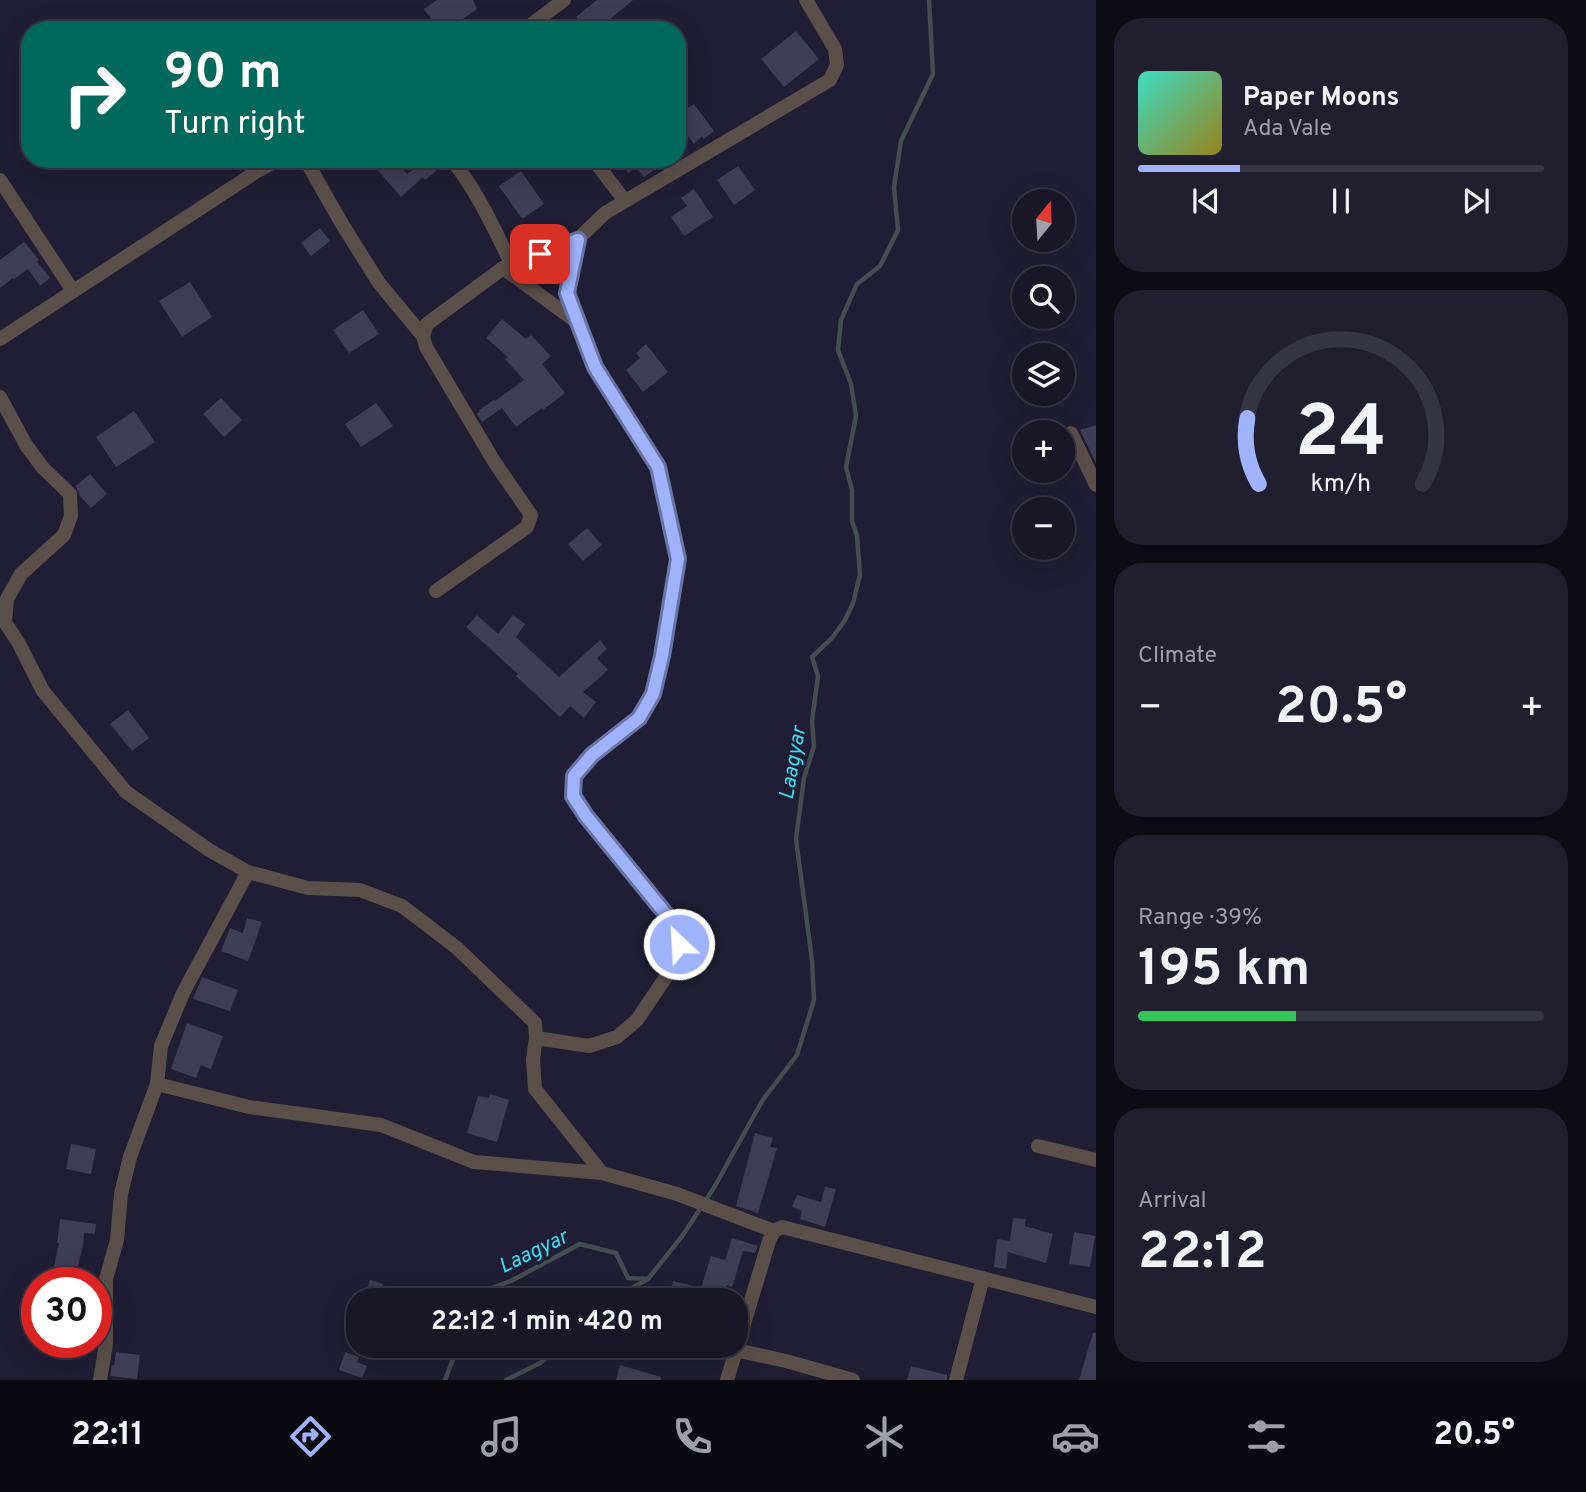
<!DOCTYPE html>
<meta charset="utf-8">
<style>
body{margin:0;font-family:Overpass,sans-serif;background:#211f2f;color:#f1f3f6;height:100vh;display:flex;flex-direction:column;font-size:26px;white-space:nowrap}
*{box-sizing:border-box;margin:0}
p{font-size:23px;color:#9f9fa7}
.icon{flex:none;width:38px;height:38px;fill:none;stroke:currentColor;stroke-width:2;stroke-linecap:round;stroke-linejoin:round}
.map{position:relative;flex:1;overflow:hidden}
.side{display:flex;flex-direction:column;gap:18px;padding:18px;background:#0d0c15;width:490px}
.side>*{flex:none}
.banner{position:absolute;left:21px;top:21px;width:665px;height:147px;border-radius:28px;box-shadow:0 7px 28px #0002,0 0 0 2px #363544;background:#00695c;color:#fff;overflow:hidden}
.needle{width:46px;rotate:18deg}
.tools{position:absolute;left:1012px;top:189px;display:grid;gap:14px}
.tools a{display:grid;place-items:center;width:63px;height:63px;border-radius:50%;background:#181627;box-shadow:0 7px 28px #0002,0 0 0 2px #363544;font-size:35px}
.speed{position:absolute;left:21px;top:1267px;display:flex;gap:14px;font-size:35px;font-weight:700;text-align:center}
.speed>*{display:grid;place-content:center;width:91px;height:91px;border-radius:50%;background:#181627;box-shadow:0 7px 28px #0002,0 0 0 2px #363544;line-height:1}
.speed .limit{border:10px solid #d22;background:#fff;color:#111}
.pin{position:absolute;display:grid;place-items:center;width:60px;height:60px;color:#fff;margin:-30px;border-radius:14px;box-shadow:0 4px 10px #0006}
.me{position:absolute;width:77px;margin:-38px;rotate:335deg;stroke-linejoin:round;filter:drop-shadow(0 0 5px #0008)}
.turn{display:flex;align-items:center;gap:24px;height:147px;padding:0 28px;font-size:32px}
.turn .icon{width:91px;height:91px;stroke-width:2.5}
.turn b{display:block;font-size:49px;line-height:60px}
.big{font-size:52px;font-weight:700;line-height:1.1}
.side .tile{flex:1;display:flex;flex-direction:column;justify-content:center;gap:10px;min-width:0;padding:0 24px;border-radius:28px;background:#211f2f}
.side .dial{align-items:center;gap:0}
.dial svg{height:182px;overflow:visible;fill:none;stroke:#363544;stroke-width:7;stroke-linecap:round;text-anchor:middle}
.dial text{fill:#f1f3f6;stroke:none}
.song{display:flex;align-items:center;gap:21px}
.cover{width:84px;height:84px;border-radius:10px;background:linear-gradient(135deg,hsl(170 70% 55%),hsl(50 70% 35%))}
.played{height:7px;border-radius:4px;background:linear-gradient(90deg,#9fb3fd 25%,#363544 25%)}
.keys{display:flex;justify-content:space-around;direction:ltr}
.heat{display:flex;justify-content:space-between;align-items:center;font-size:38px;direction:ltr}
.charge{height:10px;border-radius:5px;background:linear-gradient(90deg,#34c759 39%,#363544 0)}
.trip{position:absolute;left:346px;top:1288px;width:402px;height:70px;border-radius:28px;background:#181627;box-shadow:0 7px 28px #0002,0 0 0 2px #363544;font-weight:700;line-height:70px;text-align:center}
.dock{display:flex;height:112px;justify-content:space-around;align-items:center;background:#0a0910;color:#9f9fa7}
.dock .icon{width:49px;height:49px}
.dock .current{color:#9fb3fd}
.dock b{font-size:32px;color:#f1f3f6}
main{display:flex;flex:1;min-height:0}
.map>svg:first-child{display:block}
.lines{fill:none;stroke-linecap:round;stroke-linejoin:round}
.stream{stroke:#454c52;stroke-width:4.5}
.building{fill:#3f3e56}
.minor{stroke:#5b4f4a;stroke-width:14}
.route-casing{stroke:#6774a4;stroke-width:18}
.route{stroke:#9fb3fd;stroke-width:12}
.labels{text-anchor:middle;stroke-width:7;stroke-linejoin:round;paint-order:stroke}
.water-label{font-size:21px;font-style:italic;fill:#39e1f5;stroke:#201e34}
</style>
<main>
<div class="map">
<svg width="1096" height="1380" viewBox="0 0 1096 1380">
<rect width="100%" height="100%" fill="#201e34"/>
<g class="lines">
<g class="stream">
<polyline points="470,1300 472,1295 511,1281 580,1244 616,1253 628,1278 648,1279 683,1235 715,1186 762,1101 797,1055 814,1000 812,960 796,839 804,778 814,746 812,721 818,676 812,657 832,638 845,620 853,603 860,575 857,536 852,521 852,490 846,467 856,416 851,384 838,350 841,320 857,284 880,266 898,230 894,187 901,141 933,74 929,0"/>
<polyline points="614,1300 621,1294 648,1279"/>
<polyline points="445,1380 458,1346"/>
<polyline points="506,1380 540,1363 560,1346"/>
</g>
</g>
<g class="building">
<polygon points="437,0 473,0 477,9 447,30 439,30 424,9"/>
<polygon points="597,0 633,0 597,30 587,30 576,17"/>
<polygon points="796,31 819,59 784,87 761,59"/>
<polygon points="694,104 714,131 704,139 702,136 694,144 677,120 677,115"/>
<polygon points="384,159 394,159 407,174 427,160 436,171 425,180 423,177 401,197 375,167"/>
<polygon points="619,159 647,159 654,170 644,177 636,167 628,173"/>
<polygon points="738,166 755,190 734,205 717,180"/>
<polygon points="521,171 544,204 522,219 499,186"/>
<polygon points="694,189 713,217 684,236 671,217 687,206 681,198"/>
<polygon points="320,228 330,241 311,256 301,243"/>
<polygon points="24,242 39,260 37,262 50,278 40,286 28,269 14,279 13,278 0,288 0,260"/>
<polygon points="190,282 212,317 182,337 159,301"/>
<polygon points="363,310 379,334 349,353 333,330"/>
<polygon points="502,319 526,339 531,335 551,356 542,364 565,393 543,410 542,408 516,427 502,408 482,422 477,414 480,411 479,410 494,400 495,401 524,380 505,359 508,357 486,338"/>
<polygon points="646,344 668,372 643,392 626,370 640,358 636,353"/>
<polygon points="221,398 242,420 224,437 203,414"/>
<polygon points="376,403 393,426 361,447 345,424"/>
<polygon points="134,411 155,442 116,467 96,437"/>
<polygon points="1096,425 1096,463 1080,430"/>
<polygon points="90,474 107,494 91,508 80,496 76,486"/>
<polygon points="587,528 602,545 583,561 568,544"/>
<polygon points="477,615 498,634 513,615 525,624 516,637 559,677 600,640 607,649 597,658 608,670 583,692 596,702 584,718 570,706 560,717 516,676 518,674 466,627"/>
<polygon points="128,710 149,738 132,751 110,724"/>
<polygon points="247,918 262,922 248,961 221,951 230,928 243,933"/>
<polygon points="202,977 238,990 230,1011 193,999"/>
<polygon points="187,1023 223,1036 211,1069 201,1065 196,1078 171,1069"/>
<polygon points="490,1094 509,1100 497,1142 467,1133 478,1096 489,1098"/>
<polygon points="755,1133 773,1138 770,1147 777,1148 758,1213 736,1206"/>
<polygon points="71,1144 96,1149 91,1174 66,1169"/>
<polygon points="825,1187 836,1189 825,1227 800,1219 802,1211 792,1207 797,1195 821,1202"/>
<polygon points="1013,1218 1026,1219 1025,1226 1053,1234 1046,1263 1008,1252 1006,1269 994,1267 997,1239 1010,1241"/>
<polygon points="60,1219 96,1224 95,1234 84,1233 83,1246 75,1276 53,1271 59,1243 57,1243"/>
<polygon points="1074,1232 1095,1236 1090,1267 1069,1264"/>
<polygon points="732,1238 758,1246 755,1253 743,1251 732,1287 727,1285 723,1300 688,1300 669,1295 673,1281 701,1288 711,1256 725,1260"/>
<polygon points="370,1280 383,1284 378,1300 364,1300"/>
<polygon points="1093,1333 1096,1333 1096,1380 1079,1380"/>
<polygon points="116,1352 140,1355 137,1379 110,1376 112,1365 114,1366"/>
<polygon points="345,1352 359,1357 357,1362 367,1366 362,1378 339,1370"/>
<polygon points="620,1365 661,1377 661,1380 616,1380"/>
<polygon points="911,1366 947,1375 947,1380 907,1380"/>
</g>
<g class="lines">
<g class="minor">
<polyline points="527,30 532,24 564,0"/>
<polyline points="305,159 342,224 379,283 423,336"/>
<path d="M451 159C477 190 494 229 512 265"/>
<polyline points="593,159 625,201"/>
<polyline points="0,180 73,291"/>
<polyline points="503,268 577,322"/>
<polyline points="0,339 259,170 279,159"/>
<polyline points="0,397 26,445 43,468 70,494 71,516 64,535 21,574 7,599 5,622 18,642 43,691 126,792 209,850 248,872 308,888 360,890 402,906 457,948 535,1023 536,1038 533,1059 535,1089 602,1173"/>
<polyline points="1071,433 1096,485"/>
<polyline points="436,591 527,527 531,515 495,463 426,347 423,336 427,324 503,268 577,240"/>
<polyline points="536,1038 589,1046 617,1037 637,1020 672,968 679,944 674,924 586,816 573,796 574,776 592,755 638,718 653,694 662,656 678,559 658,467 595,367 567,293 577,240 605,213 830,80 837,65 835,49 806,0"/>
<polyline points="157,1084 249,1107 381,1125 474,1162 602,1173 677,1194 774,1231"/>
<polyline points="1038,1146 1096,1160"/>
<polyline points="717,1346 786,1361 853,1380"/>
<polyline points="100,1380 106,1344 106,1279 117,1240 121,1194 130,1157 157,1084 161,1046 183,993 248,872"/>
<polyline points="727,1380 769,1241 774,1231 782,1227 1096,1307"/>
<polyline points="956,1380 983,1278"/>
</g>
</g>
<g class="lines">
<defs>
<polyline id="route" points="540,254 578,240 567,293 595,367 658,467 678,559 662,656 653,694 639,718 592,755 574,776 573,796 586,816 674,924 679,944"/>
</defs>
<use href="#route" class="route-casing"/>
<use href="#route" class="route"/>
</g>
<g class="labels">
<g class="water-label">
<text transform="translate(792 763) rotate(-80)" y="7">Laagyar</text>
<text transform="translate(533 1251) rotate(-26)" y="7">Laagyar</text>
</g>
</g>
</svg>
<div class="tools">
<a><svg class="needle" viewBox="-14 -14 28 28"><path d="M0-13l5 13h-10z" fill="#e53935"/><path d="M0 13l5-13h-10z" fill="#9f9fa7"/></svg></a>
<a><svg class="icon" aria-label="search" viewBox="0 0 24 24"><circle cx="10" cy="10" r="6"/><path d="M15 15l6 6"/></svg></a>
<a><svg class="icon" aria-label="layers" viewBox="0 0 24 24"><path d="M12 4l9 5-9 5-9-5zM3 14l9 5 9-5"/></svg></a>
<a>+</a>
<a>−</a>
</div>
<div class="speed"><div class="limit">30</div></div>
<div class="pin" style="left:540px;top:254px;background:#d93025"><svg class="icon" aria-label="arrive" viewBox="0 0 24 24"><path d="M6 21V4h12l-3 4 3 4H6"/></svg></div>
<svg class="me" style="left:679px;top:944px" viewBox="-20 -20 40 40"><circle r="17" fill="#9fb3fd" stroke="#fff" stroke-width="3"/><path d="M0-11L8 9 0 5-8 9z" fill="#fff"/></svg>
<div class="trip">22:12 · 1 min · 420 m</div>
<div class="banner">
<div class="turn"><svg class="icon" aria-label="right" viewBox="0 0 24 24"><path d="M7 20v-9h11M14 6l5 5-5 5"/></svg><div><b>90 m</b>Turn right</div></div>
</div>
</div>
<section class="side">
<div class="tile">
<div class="song"><i class="cover"></i><div><b>Paper Moons</b><p>Ada Vale</p></div></div>
<div class="played"></div>
<div class="keys"><svg class="icon" aria-label="previous" viewBox="0 0 24 24"><path d="M18 5L8 12l10 7zM5 5v14"/></svg><svg class="icon" aria-label="pause" viewBox="0 0 24 24"><path d="M8 5v14M16 5v14"/></svg><svg class="icon" aria-label="next" viewBox="0 0 24 24"><path d="M6 5l10 7-10 7zM19 5v14"/></svg></div>
</div>
<div class="tile dial"><svg viewBox="0 0 100 80">
<path d="M14 69A42 42 0 1 1 86 69"/>
<path d="M14 69A42 42 0 0 1 9 40" stroke="#9fb3fd"/>
<text x="50" y="56" font-size="32" font-weight="700">24</text>
<text x="50" y="72" font-size="11">km/h</text>
</svg></div>
<div class="tile"><p>Climate</p>
<div class="heat"><a>−</a><b class="big">20.5°</b><a>+</a></div>
</div>
<div class="tile"><p>Range · 39%</p><b class="big">195 km</b><div class="charge"></div></div>
<div class="tile"><p>Arrival</p><b class="big">22:12</b></div>
</section>
</main>
<nav class="dock">
<b>22:11</b>
<svg class="icon current" aria-label="directions" viewBox="0 0 24 24"><path d="M12 3l9 9-9 9-9-9zM9 14v-3h6M13 9l2 2-2 2"/></svg>
<svg class="icon" aria-label="music" viewBox="0 0 24 24"><path d="M9 18V5l10-2v13"/><circle cx="6" cy="18" r="3"/><circle cx="16" cy="16" r="3"/></svg>
<svg class="icon" aria-label="phone" viewBox="0 0 24 24"><path d="M5 4h4l2 5-3 2q2 4 5 5l2-3 5 2v4C11 20 4 13 5 4z"/></svg>
<svg class="icon" aria-label="climate" viewBox="0 0 24 24"><path d="M12 3v18M4 7l16 10M4 17L20 7"/></svg>
<svg class="icon" aria-label="car" viewBox="0 0 24 24"><path d="M5 17H2v-5l4-1 3-4h7l3 4 3 1v5h-3M9 17h6M6 11h13"/><circle cx="7" cy="17" r="2"/><circle cx="17" cy="17" r="2"/></svg>
<svg class="icon" aria-label="filters" viewBox="0 0 24 24"><path d="M4 7h16M4 17h16"/><circle cx="9" cy="7" r="2"/><circle cx="15" cy="17" r="2"/></svg>
<b>20.5°</b>
</nav>
